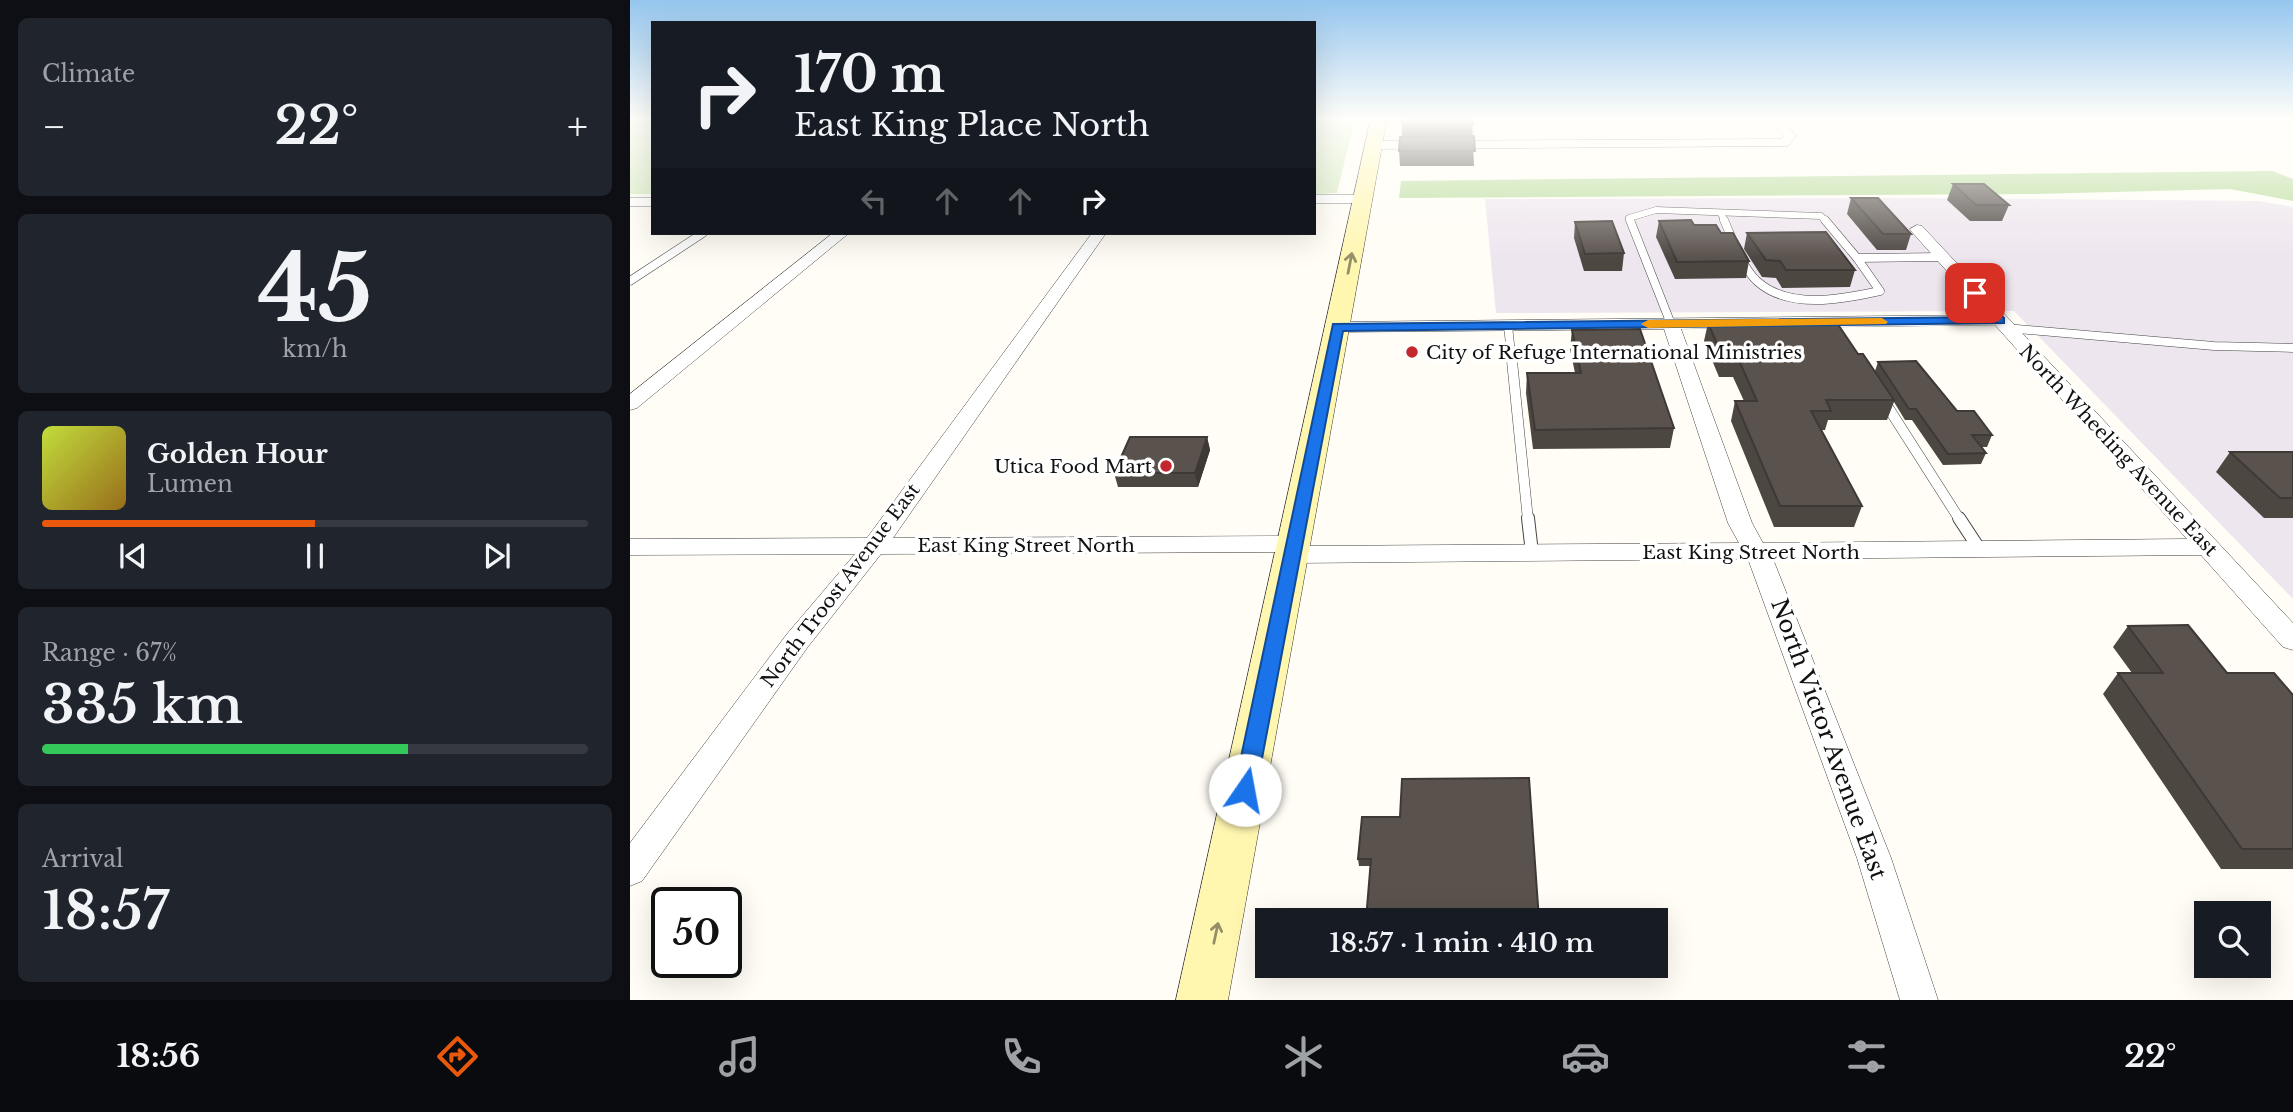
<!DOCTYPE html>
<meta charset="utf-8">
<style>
body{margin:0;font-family:"Libre Baskerville",serif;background:#20242c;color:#f1f3f6;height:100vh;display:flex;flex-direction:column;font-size:26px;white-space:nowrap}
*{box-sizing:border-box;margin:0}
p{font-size:23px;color:#9ea1a6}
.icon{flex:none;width:38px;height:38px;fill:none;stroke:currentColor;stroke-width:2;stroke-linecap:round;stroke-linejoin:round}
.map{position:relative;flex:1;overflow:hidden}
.side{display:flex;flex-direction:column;gap:18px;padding:18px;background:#0d0f14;width:630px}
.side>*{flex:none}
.top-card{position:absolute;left:21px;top:21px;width:665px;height:214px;border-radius:0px;box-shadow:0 7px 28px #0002;background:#171b24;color:#f1f3f6;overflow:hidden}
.controls{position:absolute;left:1564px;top:901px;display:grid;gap:14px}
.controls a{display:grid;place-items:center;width:77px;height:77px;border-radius:0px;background:#171b24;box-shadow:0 7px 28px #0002;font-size:35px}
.speed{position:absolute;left:21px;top:887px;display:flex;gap:14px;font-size:35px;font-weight:700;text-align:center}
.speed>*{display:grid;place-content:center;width:91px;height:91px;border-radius:50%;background:#171b24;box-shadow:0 7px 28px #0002;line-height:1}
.speed .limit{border:4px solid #111;border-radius:10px;background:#fff;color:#111}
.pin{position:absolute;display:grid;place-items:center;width:60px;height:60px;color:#fff;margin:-30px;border-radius:14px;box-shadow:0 4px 10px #0006}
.me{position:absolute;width:77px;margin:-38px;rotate:12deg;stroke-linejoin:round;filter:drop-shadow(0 0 5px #0008)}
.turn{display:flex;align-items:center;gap:24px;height:147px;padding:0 28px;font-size:32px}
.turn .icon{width:91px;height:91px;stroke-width:2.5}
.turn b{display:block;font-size:49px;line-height:60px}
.lanes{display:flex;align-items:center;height:66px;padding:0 28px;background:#0003;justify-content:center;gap:35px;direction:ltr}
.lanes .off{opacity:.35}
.big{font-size:52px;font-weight:600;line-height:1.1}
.side .card{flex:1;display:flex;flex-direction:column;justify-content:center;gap:10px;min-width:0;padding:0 24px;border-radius:10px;background:#20242c}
.side .dial{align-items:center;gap:0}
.dial b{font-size:91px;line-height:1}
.song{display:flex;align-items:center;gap:21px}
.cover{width:84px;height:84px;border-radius:10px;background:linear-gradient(135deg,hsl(70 70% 55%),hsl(40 70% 35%))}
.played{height:7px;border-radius:4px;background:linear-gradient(90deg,#ea580c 50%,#363941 50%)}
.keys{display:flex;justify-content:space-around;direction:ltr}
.heat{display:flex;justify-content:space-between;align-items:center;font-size:38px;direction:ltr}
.charge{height:10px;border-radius:5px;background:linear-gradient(90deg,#34c759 67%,#363941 0)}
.trip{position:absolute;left:625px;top:908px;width:413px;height:70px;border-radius:0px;background:#171b24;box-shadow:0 7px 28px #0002;font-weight:600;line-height:70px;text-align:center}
.tabs{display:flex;height:112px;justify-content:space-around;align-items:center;background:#090b0e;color:#9ea1a6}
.tabs .icon{width:49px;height:49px}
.tabs .active{color:#ea580c}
.tabs b{font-size:32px;color:#f1f3f6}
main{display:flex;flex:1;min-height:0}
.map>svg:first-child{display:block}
.industrial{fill:#eee6ef}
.green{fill:#d5ebbd}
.forest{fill:#b9dc9c}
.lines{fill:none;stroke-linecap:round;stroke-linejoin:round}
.lane-far3-casing{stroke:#444;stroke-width:7}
.lane-far2-casing{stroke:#444;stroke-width:9}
.lane-far1-casing{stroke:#444;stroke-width:11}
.lane-casing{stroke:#444;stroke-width:14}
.street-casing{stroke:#444;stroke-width:1}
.secondary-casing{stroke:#333;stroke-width:1}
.lane-far3{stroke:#fff;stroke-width:6}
.lane-far2{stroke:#fff;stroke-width:8}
.lane-far1{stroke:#fff;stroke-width:10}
.lane{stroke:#fff;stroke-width:12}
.street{fill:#fff;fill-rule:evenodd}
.secondary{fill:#fff6b0;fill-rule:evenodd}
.wall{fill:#4d4742}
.shaded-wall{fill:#3f3936}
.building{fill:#5a524d;stroke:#3f3936;stroke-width:2}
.oneway{stroke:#948f68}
.route{fill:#1a73e8;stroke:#114b97;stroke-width:2}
.slow{fill:#f59e0b}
.poi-dot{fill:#c4262e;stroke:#fff;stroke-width:2.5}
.labels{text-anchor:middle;stroke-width:7;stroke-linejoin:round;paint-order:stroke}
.poi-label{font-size:19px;fill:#111;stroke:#fff;text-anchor:start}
.street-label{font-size:19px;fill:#111;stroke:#fff}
.near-street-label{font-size:23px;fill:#111;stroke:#fff}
</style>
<main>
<section class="side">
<div class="card"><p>Climate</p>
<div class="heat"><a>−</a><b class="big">22°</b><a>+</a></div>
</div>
<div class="card dial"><b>45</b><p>km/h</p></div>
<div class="card">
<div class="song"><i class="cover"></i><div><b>Golden Hour</b><p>Lumen</p></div></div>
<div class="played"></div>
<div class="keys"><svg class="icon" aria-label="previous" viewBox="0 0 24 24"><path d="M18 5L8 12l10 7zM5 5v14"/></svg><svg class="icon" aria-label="pause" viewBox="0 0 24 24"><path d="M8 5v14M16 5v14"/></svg><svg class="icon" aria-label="next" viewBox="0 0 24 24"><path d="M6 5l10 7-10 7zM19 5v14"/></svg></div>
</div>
<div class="card"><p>Range · 67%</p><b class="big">335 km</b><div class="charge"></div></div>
<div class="card"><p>Arrival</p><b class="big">18:57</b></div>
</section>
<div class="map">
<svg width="1663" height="1000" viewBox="0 0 1663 1000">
<rect width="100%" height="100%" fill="#fffdf5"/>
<polygon class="industrial" points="1275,198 1629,201 1663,207 1663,599 1384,311 866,313 855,199"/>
<g class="green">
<rect x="0" y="118" width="23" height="76"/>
<polygon points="684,118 725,118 707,193 684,194"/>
</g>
<polygon class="forest" points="1642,171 1663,179 1663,201 1600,189 1405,194 769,198 771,181"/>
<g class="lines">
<defs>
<g id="lane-far3">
<polyline points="1091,214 1095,222"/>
<polyline points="1001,222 999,218 1026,210 1191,216 1196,222"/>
</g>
<g id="lane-far2">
<polyline points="1000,220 1041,324"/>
<path d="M1094 220C1103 240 1112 268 1128 282 1160 310 1213 299 1250 291L1227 258"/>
<polyline points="1195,220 1227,258 1312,257"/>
<polyline points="0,281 73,233"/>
<polyline points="878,326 881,353"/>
<polyline points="1376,328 1584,346 1663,348"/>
</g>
<g id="lane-far1">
<polyline points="881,351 898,520"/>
<polyline points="1254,401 1330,520"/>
</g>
<g id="lane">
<polyline points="898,518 902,553"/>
<polyline points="1329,518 1350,550"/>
</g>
<g id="street">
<polygon points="1139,118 1151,118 1166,136 1158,146 744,149 738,145 744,141 1151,139 1154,136"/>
<polygon points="684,195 733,195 740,199 733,203 684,203"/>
<rect x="0" y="198" width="23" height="8"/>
<path d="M1287 225 1292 226 1663 623V650L1653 647 1571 555 1143 559 1261 858 1308 1000H1270L1227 858 1118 559 663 563 654 561 651 555 652 552 251 554 177 648 12 881 0 886V843L157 634 225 554 0 555V539L237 538 462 233H476L263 538 665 536 674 538 676 546 1109 543 1098 523 1034 329 707 332 698 327 707 322 1356 315 1282 232 1280 229ZM1365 325 1557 539 1133 543 1122 523 1051 329Z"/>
<polygon points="203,233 219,233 7,408 0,410 0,394"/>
</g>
<polygon id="secondary" points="741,118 757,118 598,1000 546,1000"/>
</defs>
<use href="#lane-far3" class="lane-far3-casing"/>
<use href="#lane-far2" class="lane-far2-casing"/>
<use href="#lane-far1" class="lane-far1-casing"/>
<use href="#lane" class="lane-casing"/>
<use href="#street" class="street-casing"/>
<use href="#secondary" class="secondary-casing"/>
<use href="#lane-far3" class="lane-far3"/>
<use href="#lane-far2" class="lane-far2"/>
<use href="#lane-far1" class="lane-far1"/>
<use href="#lane" class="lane"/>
<use href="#street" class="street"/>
<use href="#secondary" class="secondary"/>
</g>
<g class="wall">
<polygon points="842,118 844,166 770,166 769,151 772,137 772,124"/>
<polygon points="1323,184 1379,205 1372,221 1340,221 1317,200"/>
<polygon points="1221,198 1281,234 1276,250 1247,250 1217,214"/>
<polygon points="1029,221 1064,225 1091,233 1119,261 1116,278 1045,279 1026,237"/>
<polygon points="945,222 994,253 992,271 954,271 944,238"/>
<polygon points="1117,233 1225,270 1220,287 1152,288 1146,278 1132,277 1114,249"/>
<polygon points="1078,323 1228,354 1245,371 1248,362 1327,411 1362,435 1357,447 1351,447 1356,453 1351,464 1313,465 1282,420 1275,420 1264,402 1257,420 1198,420 1195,430 1191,430 1232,506 1224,527 1144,527 1101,421 1105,401 1114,401 1103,377 1089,377 1074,341"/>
<polygon points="942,330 1044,428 1040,448 903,449 896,393 897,373 945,373 940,349"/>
<polygon points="577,437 580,450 568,487 488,487 484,473"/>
<polygon points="1600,452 1663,452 1663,518 1634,518 1586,472"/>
<polygon points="1498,626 1597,673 1663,695 1663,869 1591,869 1473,694 1488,673 1502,673 1483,647"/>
<polygon points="732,817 909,920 741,866 729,866 728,859"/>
<polygon points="912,970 911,976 733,977 732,971"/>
</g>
<polygon class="shaded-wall" points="577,437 580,450 568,487 565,473"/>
<g class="building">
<polygon points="772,118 842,118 843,124 772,124"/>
<polygon points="844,136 845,151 769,151 770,137"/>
<polygon points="1323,184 1354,184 1379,205 1346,205"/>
<polygon points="1221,198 1248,198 1281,234 1253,234"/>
<polygon points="1061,220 1064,225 1086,225 1091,233 1103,233 1119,261 1047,262 1029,221"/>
<polygon points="982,221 994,253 955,254 945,222"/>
<polygon points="1196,232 1225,270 1156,270 1150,261 1136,260 1117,233"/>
<polygon points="1078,323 1207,323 1228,354 1233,354 1264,400 1196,400 1201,411 1181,411 1232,506 1150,506 1105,401 1127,401 1108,358 1093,358"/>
<polygon points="1010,329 1044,428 905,430 897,373 951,373 942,330"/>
<polygon points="1286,361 1327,411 1344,411 1362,435 1342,435 1356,453 1318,454 1286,409 1279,409 1248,362"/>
<polygon points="500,437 577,437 565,473 484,473"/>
<polygon points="1600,452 1663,452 1663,498 1650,498"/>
<polygon points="1558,625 1597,673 1644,673 1663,695 1663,849 1612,849 1488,673 1533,673 1498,626"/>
<polygon points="899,778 909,920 736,920 741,859 728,859 732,817 770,817 772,779"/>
<polygon points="732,966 912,966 912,970 732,971"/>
</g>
<defs><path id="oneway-shaft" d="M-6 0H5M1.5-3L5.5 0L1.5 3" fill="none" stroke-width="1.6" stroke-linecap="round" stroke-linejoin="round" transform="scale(1.75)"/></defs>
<g class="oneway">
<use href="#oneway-shaft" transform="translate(720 263) rotate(-79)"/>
<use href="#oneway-shaft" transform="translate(586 933) rotate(-78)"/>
</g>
<linearGradient id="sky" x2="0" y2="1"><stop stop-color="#95c6ee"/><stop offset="0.46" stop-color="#fffefa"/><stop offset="1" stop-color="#fffefa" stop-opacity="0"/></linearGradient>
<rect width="1663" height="258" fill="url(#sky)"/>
<polygon class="route" points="1341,291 1349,291 1374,318 1374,323 713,331 626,790 623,797 615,800 607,797 604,790 703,324 1360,317 1341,296"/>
<polygon class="slow" points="1252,318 1258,322 1256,324 1018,328 1011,324 1018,320"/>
<g class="poi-dot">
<circle cx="782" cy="352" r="7"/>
<circle cx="536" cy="466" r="7"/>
</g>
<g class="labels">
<g class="poi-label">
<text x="796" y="359">City of Refuge International Ministries</text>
<text x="522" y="473" text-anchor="end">Utica Food Mart</text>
</g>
<g class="street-label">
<text transform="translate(1489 450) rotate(47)" y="7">North Wheeling Avenue East</text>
<text x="396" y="552">East King Street North</text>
<text x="1121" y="559">East King Street North</text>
<text transform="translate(210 585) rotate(-53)" y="7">North Troost Avenue East</text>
</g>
<g class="near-street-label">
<text transform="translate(1199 739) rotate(70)" y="8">North Victor Avenue East</text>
</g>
</g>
</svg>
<div class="controls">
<a><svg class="icon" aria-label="search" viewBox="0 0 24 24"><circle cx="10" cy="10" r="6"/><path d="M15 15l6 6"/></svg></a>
</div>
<div class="speed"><div class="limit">50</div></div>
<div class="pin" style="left:1345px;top:293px;background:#d93025"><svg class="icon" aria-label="arrive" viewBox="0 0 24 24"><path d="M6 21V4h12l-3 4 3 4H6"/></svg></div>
<svg class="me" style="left:615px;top:790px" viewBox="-20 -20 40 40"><circle r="19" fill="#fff"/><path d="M0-13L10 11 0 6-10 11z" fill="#1a73e8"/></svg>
<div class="trip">18:57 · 1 min · 410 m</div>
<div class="top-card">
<div class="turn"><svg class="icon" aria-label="right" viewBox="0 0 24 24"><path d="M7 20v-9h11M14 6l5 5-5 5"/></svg><div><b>170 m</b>East King Place North</div></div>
<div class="lanes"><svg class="icon off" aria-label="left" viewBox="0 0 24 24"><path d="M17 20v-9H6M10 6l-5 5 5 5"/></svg><svg class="icon off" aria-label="ahead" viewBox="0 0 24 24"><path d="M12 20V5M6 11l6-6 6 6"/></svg><svg class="icon off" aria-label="ahead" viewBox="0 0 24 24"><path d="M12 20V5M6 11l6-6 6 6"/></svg><svg class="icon" aria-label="right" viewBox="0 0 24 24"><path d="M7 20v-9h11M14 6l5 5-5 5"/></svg></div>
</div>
</div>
</main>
<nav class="tabs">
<b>18:56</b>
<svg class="icon active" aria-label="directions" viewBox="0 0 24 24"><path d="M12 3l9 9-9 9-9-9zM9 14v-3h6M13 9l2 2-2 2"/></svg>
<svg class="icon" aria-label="music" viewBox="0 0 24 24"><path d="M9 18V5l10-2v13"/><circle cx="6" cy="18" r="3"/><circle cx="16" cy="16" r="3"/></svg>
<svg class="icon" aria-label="phone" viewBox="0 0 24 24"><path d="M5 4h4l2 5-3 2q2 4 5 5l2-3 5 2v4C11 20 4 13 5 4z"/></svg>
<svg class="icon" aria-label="climate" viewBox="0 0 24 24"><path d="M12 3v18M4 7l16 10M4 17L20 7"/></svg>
<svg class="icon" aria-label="car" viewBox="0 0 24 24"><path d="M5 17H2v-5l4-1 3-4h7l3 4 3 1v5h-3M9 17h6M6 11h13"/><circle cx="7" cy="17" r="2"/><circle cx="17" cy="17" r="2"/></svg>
<svg class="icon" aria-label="filters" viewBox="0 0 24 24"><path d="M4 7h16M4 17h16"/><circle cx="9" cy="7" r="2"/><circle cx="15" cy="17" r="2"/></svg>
<b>22°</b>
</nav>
